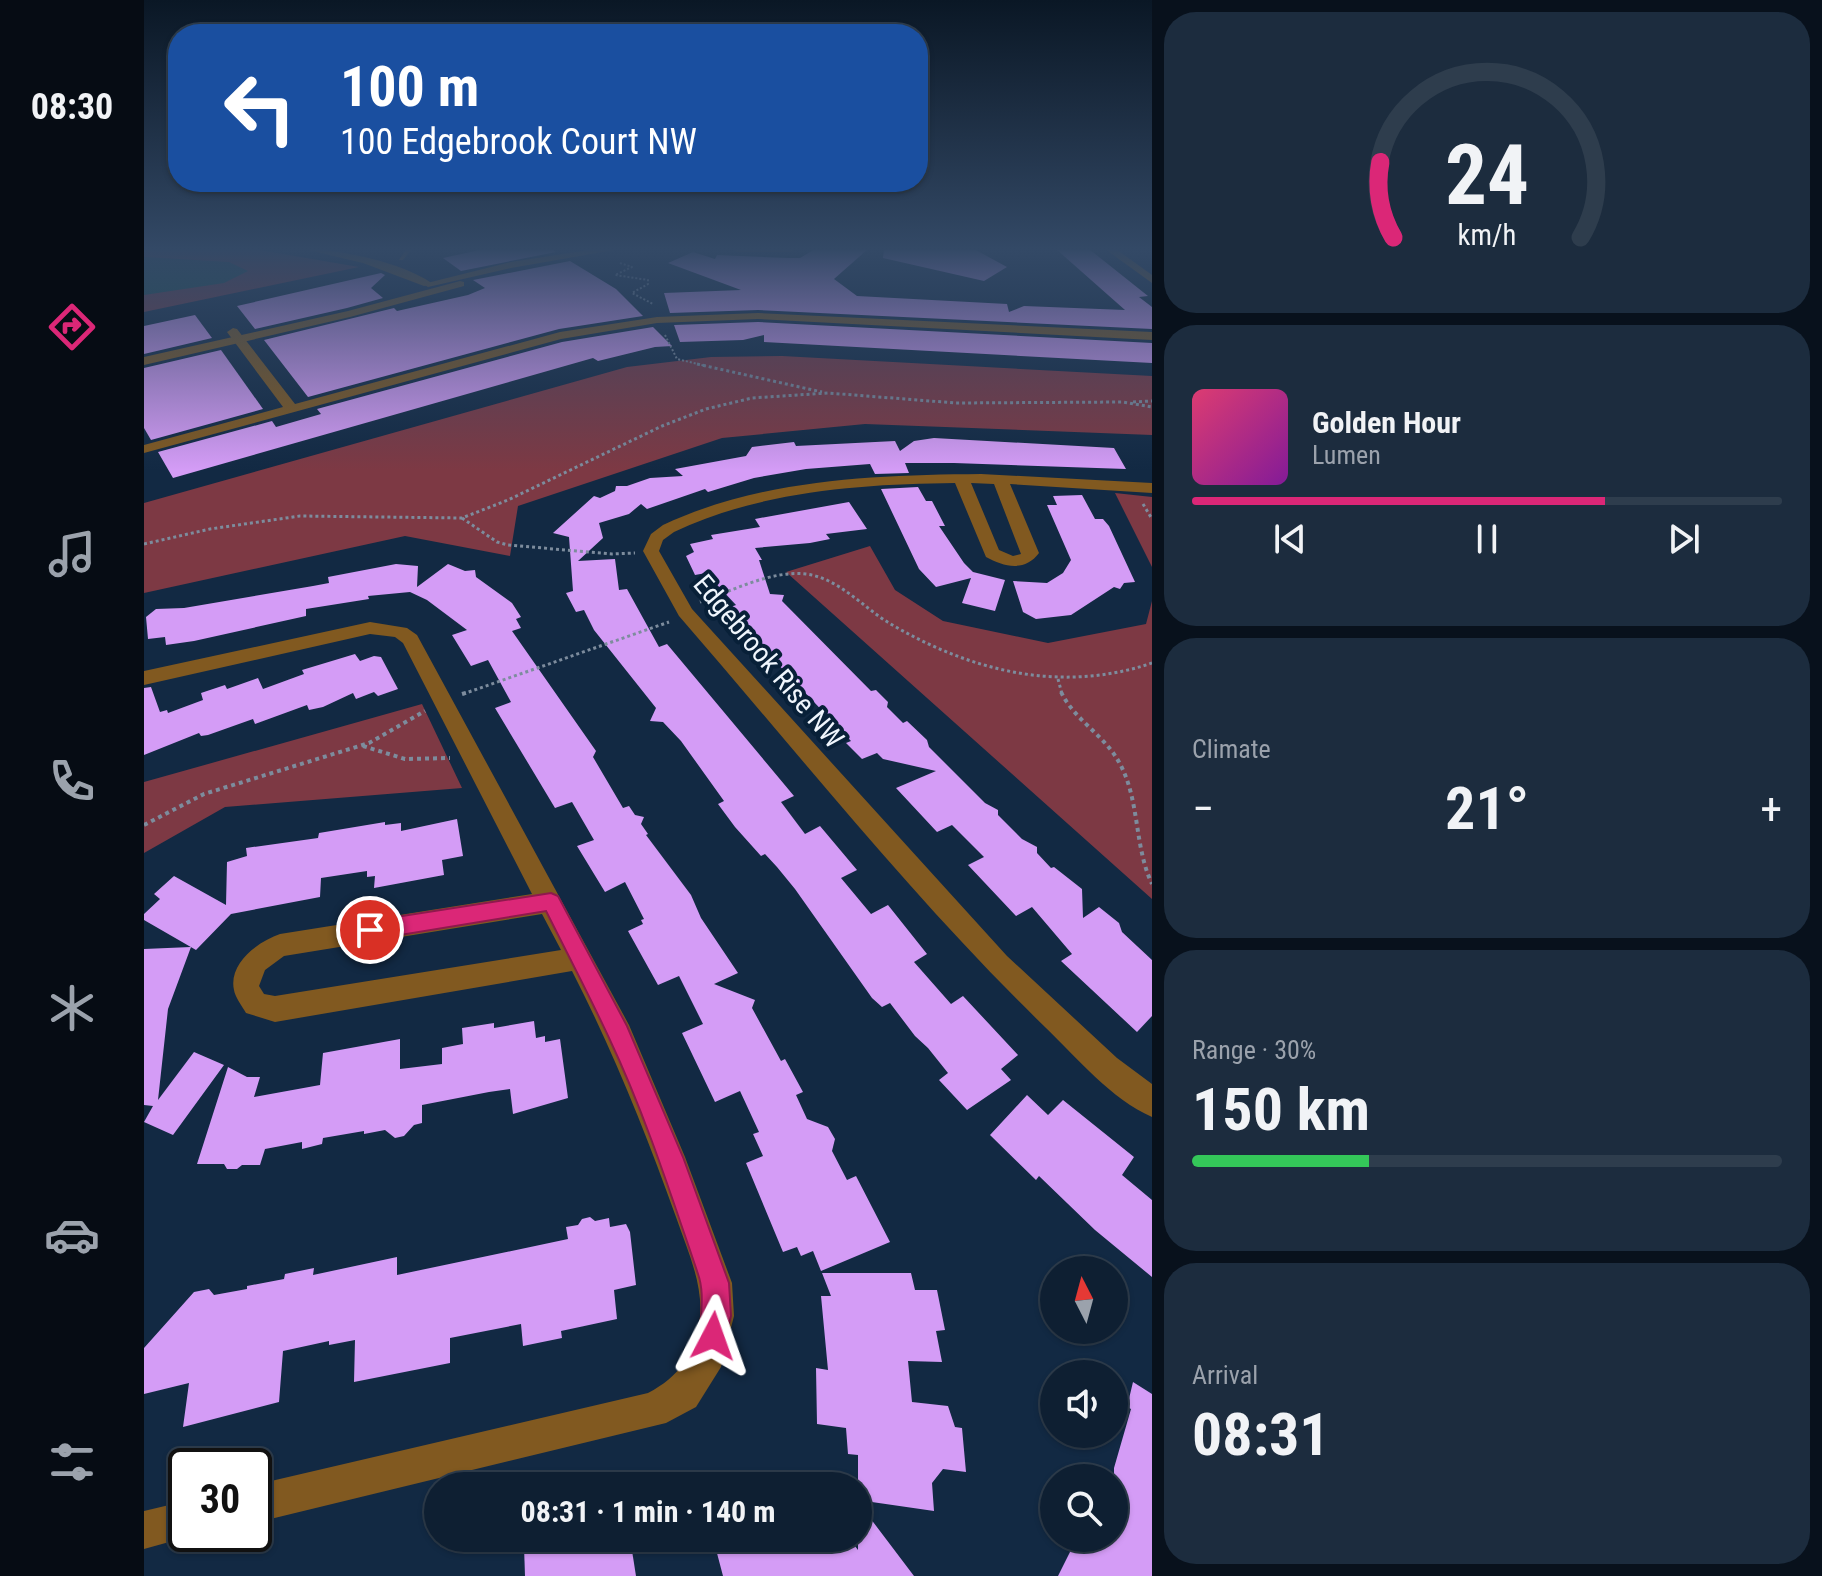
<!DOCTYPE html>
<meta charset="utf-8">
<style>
body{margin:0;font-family:"Roboto Condensed",sans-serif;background:#1c2c3e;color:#f1f3f6;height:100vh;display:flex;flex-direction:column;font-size:30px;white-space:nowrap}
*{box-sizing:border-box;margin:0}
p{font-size:26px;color:#9ba2ac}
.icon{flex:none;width:44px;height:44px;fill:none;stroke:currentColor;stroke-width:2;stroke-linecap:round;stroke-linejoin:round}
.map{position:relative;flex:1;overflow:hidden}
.sheet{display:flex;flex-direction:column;gap:12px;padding:12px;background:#08111c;width:670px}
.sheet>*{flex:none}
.guide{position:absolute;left:24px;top:24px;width:760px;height:168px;border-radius:32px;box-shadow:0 2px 6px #0004,0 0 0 2px #2e3d4d;background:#1a4fa0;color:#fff;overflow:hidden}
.needle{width:52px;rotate:354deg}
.controls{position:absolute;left:896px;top:1256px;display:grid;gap:16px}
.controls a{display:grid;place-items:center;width:88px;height:88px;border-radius:50%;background:#0e1f32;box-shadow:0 2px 6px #0004,0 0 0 2px #2e3d4d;font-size:40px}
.speed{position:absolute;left:24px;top:1448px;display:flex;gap:16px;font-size:40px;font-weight:700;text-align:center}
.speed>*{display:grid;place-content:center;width:104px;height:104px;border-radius:50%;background:#0e1f32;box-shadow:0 2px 6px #0004,0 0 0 2px #2e3d4d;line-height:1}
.speed .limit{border:4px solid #111;border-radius:12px;background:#fff;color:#111}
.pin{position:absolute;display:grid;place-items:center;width:68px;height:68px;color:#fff;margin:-34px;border:4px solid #fff;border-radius:50%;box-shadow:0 2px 8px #0007}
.me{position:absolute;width:88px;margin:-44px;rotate:4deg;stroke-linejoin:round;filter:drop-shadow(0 0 6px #0008)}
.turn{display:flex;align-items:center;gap:28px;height:168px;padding:0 40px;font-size:36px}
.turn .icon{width:104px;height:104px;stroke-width:2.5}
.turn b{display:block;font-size:56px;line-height:68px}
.big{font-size:60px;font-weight:700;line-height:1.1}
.sheet .tile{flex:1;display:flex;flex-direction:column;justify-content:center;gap:12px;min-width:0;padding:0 28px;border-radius:32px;background:#1c2c3e}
.sheet .dial{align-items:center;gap:0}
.dial svg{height:208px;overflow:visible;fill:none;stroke:#2e3d4d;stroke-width:7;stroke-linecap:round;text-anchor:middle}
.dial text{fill:#f1f3f6;stroke:none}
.song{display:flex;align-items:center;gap:24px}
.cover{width:96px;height:96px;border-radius:12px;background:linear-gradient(135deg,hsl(340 70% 55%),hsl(290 70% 35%))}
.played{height:8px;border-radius:4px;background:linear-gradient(90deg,#db2777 70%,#2e3d4d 70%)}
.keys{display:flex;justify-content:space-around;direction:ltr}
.heat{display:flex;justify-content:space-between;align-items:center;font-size:44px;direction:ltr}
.charge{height:12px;border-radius:6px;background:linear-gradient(90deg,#34c759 30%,#2e3d4d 0)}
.trip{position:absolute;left:280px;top:1472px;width:448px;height:80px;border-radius:40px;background:#0e1f32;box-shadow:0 2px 6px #0004,0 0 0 2px #2e3d4d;font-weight:700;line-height:80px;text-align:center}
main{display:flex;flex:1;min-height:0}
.tab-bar{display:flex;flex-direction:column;width:144px;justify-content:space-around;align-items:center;background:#060c14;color:#9ba2ac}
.tab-bar .icon{width:56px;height:56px}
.tab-bar .active{color:#db2777}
.tab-bar b{font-size:36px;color:#f1f3f6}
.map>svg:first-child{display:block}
.green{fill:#7d3944}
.water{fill:#1b504e}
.building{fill:#d49cf6}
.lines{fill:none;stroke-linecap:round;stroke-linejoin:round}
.path-far2{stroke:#7d8c9d;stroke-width:2;stroke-dasharray:2 2;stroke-linecap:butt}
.path-far1{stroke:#7d8c9d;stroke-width:3;stroke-dasharray:3 3;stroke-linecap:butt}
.path{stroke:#7d8c9d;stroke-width:4;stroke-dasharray:4 4;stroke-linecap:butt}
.service{fill:#815920;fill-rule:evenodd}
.minor{fill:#815920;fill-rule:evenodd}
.tertiary{fill:#815920;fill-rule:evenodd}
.route{fill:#db2777;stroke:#8e194d;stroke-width:2}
.labels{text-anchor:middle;stroke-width:8;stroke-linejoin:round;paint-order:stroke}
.street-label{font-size:28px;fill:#f0f6fd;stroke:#082038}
</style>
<main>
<nav class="tab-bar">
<b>08:30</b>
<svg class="icon active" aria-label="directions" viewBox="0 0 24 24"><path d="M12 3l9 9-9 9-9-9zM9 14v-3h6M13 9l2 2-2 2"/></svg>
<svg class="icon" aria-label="music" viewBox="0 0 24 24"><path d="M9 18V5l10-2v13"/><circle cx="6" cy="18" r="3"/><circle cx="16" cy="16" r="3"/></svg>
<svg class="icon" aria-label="phone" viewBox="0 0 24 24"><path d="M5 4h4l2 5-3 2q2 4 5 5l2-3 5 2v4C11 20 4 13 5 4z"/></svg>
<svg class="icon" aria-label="climate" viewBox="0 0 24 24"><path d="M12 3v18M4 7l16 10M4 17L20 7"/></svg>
<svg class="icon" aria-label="car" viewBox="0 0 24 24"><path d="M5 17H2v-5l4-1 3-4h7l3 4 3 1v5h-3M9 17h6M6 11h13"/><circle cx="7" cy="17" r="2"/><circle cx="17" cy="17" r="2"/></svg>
<svg class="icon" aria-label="filters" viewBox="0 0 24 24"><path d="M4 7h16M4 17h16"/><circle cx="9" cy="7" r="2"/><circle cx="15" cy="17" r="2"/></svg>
</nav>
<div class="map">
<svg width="1008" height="1576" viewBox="0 0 1008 1576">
<rect width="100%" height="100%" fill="#122943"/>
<g class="green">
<polygon points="0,249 110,249 215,267 0,312"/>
<polygon points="638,356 1008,376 1008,435 721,424 578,438 374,506 366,556 261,536 0,593 0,503 483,367 567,357"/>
<polygon points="971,493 1008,497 1008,567"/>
<polygon points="726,546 751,590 799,621 904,643 1002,624 1008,601 1008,899 642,572"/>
<polygon points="278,704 318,788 81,807 0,853 0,782"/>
</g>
<polygon class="water" points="0,257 85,262 104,271 80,283 0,295"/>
<g class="building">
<polygon points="340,249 407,249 412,252 317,271 299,258"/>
<polygon points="671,249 724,249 690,279 713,296 863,304 865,312 880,306 981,310 912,249 945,249 1004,296 995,297 1008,307 1008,329 614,310 526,313 520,293 597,290 524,263 549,252 571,259 573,255 645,258 656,258"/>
<polygon points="740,249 830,249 863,267 840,281 739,258"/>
<polygon points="426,261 472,289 499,316 415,329 164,397 120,340 250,308 253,311 324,295 341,288 329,280"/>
<polygon points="237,273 241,275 227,288 239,298 203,308 111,329 93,306"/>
<polygon points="51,315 68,338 0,354 0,326"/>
<polygon points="614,322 1008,343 1008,363 620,342 620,335 599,340 536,342 530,325"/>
<polygon points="509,327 528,346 511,347 454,361 449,358 29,478 14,452 128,421 132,427 177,414 173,409 418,342"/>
<polygon points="77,350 119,409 7,440 0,428 0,368"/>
<polygon points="790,438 970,448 982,469 810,463 761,463 765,473 731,474 726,464 662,469 610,478 564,492 561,489 503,509 497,504 485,514 455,523 459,538 434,561 471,559 475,590 483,589 515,647 523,644 650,796 637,802 661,834 676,826 713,870 697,878 727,914 744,905 783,954 770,962 807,1004 819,996 874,1055 857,1069 867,1080 823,1110 795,1080 804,1073 784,1048 771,1036 746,1003 738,1007 728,998 651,889 633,867 621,854 617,856 591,827 574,804 580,801 537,741 519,722 506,721 512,708 450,630 440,610 432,612 422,593 429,591 425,537 409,533 450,496 456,498 471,491 472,486 483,486 506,478 539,476 531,469 602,456 608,447 650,442 652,446 751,441 756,451 770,441"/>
<polygon points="774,487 782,501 788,501 801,526 795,526 820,563 829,572 861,580 851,611 818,603 827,578 792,587 775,569 737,489"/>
<polygon points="938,495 951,519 959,519 965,526 991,582 980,583 976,589 970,587 927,615 892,619 879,612 869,581 903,583 919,573 927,560 903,505 913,505 909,496"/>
<polygon points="705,502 723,529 682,534 686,539 666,543 611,548 618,560 615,560 626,594 640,595 638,601 727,691 732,690 744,702 743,707 759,723 763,721 783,740 785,747 841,803 854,810 854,815 878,839 893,847 893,853 907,868 910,867 938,889 939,918 955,907 975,923 978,932 1008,960 1008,1016 993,1032 917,961 928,954 888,907 872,916 824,865 840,857 808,825 793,832 752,788 792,771 739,759 733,753 718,759 702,743 707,741 689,722 588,616 591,616 584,608 592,605 562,573 551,575 542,556 550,552 546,544 569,539 567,535 616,527 611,519"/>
<polygon points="252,564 274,566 273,587 304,564 321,571 331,570 332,577 368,603 377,617 372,619 377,628 368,631 452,751 449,757 479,808 485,806 491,815 500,817 497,824 504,834 502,835 547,895 557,918 594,973 570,984 611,1000 608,1008 637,1061 641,1059 659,1092 652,1095 663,1119 684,1127 691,1139 688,1151 703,1180 712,1176 746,1242 677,1271 669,1251 657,1256 653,1247 639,1252 602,1163 619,1156 609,1134 615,1132 596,1091 571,1102 538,1033 559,1024 535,976 514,985 484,931 499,924 497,920 500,919 481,882 461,892 433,846 450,840 428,802 411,808 351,708 367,702 344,660 327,666 308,635 323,630 283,600 266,592 224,596 225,599 162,609 162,616 50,641 22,645 21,637 4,639 2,617 12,609 40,608 169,586 185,583 184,577"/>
<polygon points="211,654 216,661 230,656 237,657 254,689 234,696 230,692 212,699 209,693 179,707 165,710 163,705 111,724 109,719 64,735 57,736 55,733 0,755 0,688 7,687 16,712 23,710 24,713 59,700 57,693 81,685 83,689 114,678 119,689 160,674 158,670"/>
<polygon points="313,819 319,856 298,860 300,875 230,888 231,876 223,877 223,871 177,878 176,897 87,914 52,950 0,920 0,914 16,899 10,894 30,876 82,905 83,862 103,856 102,848 174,838 175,833 241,822 241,825 257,823 257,831"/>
<polygon points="47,947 24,1009 14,1100 50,1052 80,1065 29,1135 0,1122 9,1106 0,1105 0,949"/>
<polygon points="390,1021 392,1038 401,1036 401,1042 416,1039 424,1098 369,1114 366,1089 345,1092 278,1105 278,1123 270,1125 260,1136 251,1138 241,1130 220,1134 220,1131 179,1138 178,1144 158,1149 158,1142 121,1149 116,1165 98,1165 93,1169 83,1169 80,1164 53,1164 84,1067 103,1077 116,1077 110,1097 176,1085 179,1053 256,1039 256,1069 298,1064 298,1048 319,1044 318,1028 350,1023 350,1028"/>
<polygon points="883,1095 904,1115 919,1100 990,1157 978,1175 1008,1200 1008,1277 951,1230 895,1176 892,1180 846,1135"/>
<polygon points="446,1217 451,1221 465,1218 466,1227 482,1224 486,1232 492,1285 470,1290 473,1319 417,1331 418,1338 379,1346 377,1324 306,1338 306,1363 210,1382 211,1340 185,1345 185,1341 139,1351 135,1402 39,1427 45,1383 0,1394 0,1348 50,1292 65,1289 70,1295 103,1289 103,1286 140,1279 141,1274 170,1268 169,1275 253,1257 253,1275 424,1239 422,1227 434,1225 438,1219"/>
<polygon points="678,1273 767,1273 771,1290 793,1290 801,1330 792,1331 798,1362 764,1361 768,1402 804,1406 811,1427 818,1428 822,1472 799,1469 788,1483 790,1511 714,1500 714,1455 704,1454 702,1428 673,1424 672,1368 684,1370 677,1296 687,1296"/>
<polygon points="989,1382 1008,1394 1008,1576 914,1576 926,1552 922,1538 970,1538 970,1468 987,1409 983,1407"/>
<polygon points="714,1502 770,1576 579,1576 569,1538 705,1538 714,1550"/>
<polygon points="411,1538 486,1538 492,1576 381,1576 380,1546"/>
</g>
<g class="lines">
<g class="path-far2">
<polyline points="476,263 488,267 471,275 504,280 504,284 488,293 509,304"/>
<polyline points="521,335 533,359 562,366"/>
</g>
<g class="path-far1">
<polyline points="553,364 678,392"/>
<polyline points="989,402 1008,401"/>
<polyline points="999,504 1008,519"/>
<polyline points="318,518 353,542 364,545 468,554 491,553"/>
<polyline points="0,544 66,529 156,516 318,518 364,500 518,426 562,409 608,398 684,393 812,403 979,402 1008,407"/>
<path d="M556 602C588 591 627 570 662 574 694 578 719 607 745 623 826 671 917 694 1008 663"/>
<polyline points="914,679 918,694"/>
<polyline points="319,694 525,622"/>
</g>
<g class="path">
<path d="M917 692C931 721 961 735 976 764 996 801 990 846 1008 884"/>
<polyline points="318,694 325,692"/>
<polyline points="219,746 261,759 306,758"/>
<polyline points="0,825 60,794 225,743 281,711"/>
</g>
<polygon class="service" points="262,249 268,249 259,260 255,260"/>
<g class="minor">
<polygon points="451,249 476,249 367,268 284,287 279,284 367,262"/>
<polygon points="588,249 651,249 646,252 593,252"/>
<polygon points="961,249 972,249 1008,275 1008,283"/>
<polygon points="614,313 1008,332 1008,340 614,319 513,323 417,339 0,453 0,445 139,407 83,332 89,328 93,329 151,404 416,332 513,317"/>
<path d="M837 474 1008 483V493L866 484 895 553C881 572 860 567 842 557L811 483C718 484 616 491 530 532L519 540 515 551 548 609 863 956 973 1058 1008 1084V1117C967 1099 933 1058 902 1028 770 900 655 754 535 616L499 551 507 534 519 525C617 479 731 475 837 474ZM827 483 850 484 877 554 869 556 855 550Z"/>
<path d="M226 622 263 628 273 635 485 1025 541 1157 588 1283 590 1316 577 1367 552 1407 522 1423 110 1523V1485L504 1393C535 1377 552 1353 556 1317 559 1283 543 1249 532 1217 502 1133 469 1051 428 971L131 1022 102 1013C98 1006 91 997 90 990 84 963 115 941 136 934L388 894 259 643 251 637 226 634 0 685V671ZM398 914 417 950 131 996 120 994 115 986 121 970 140 956Z"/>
<polygon points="42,1501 42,1534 54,1534 0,1549 0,1511"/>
</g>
<g class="tertiary">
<path d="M160 249C196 249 260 263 289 284L280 286 219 263Z"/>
<polygon points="316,281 320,282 320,286 206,317 0,365 0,357 204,311"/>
</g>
</g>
<linearGradient id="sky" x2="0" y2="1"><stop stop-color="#0a1725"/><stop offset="0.53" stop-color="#334966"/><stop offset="1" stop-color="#334966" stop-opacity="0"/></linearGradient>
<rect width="1008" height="470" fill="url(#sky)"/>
<path class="route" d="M407 893 414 896 483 1026 539 1157 585 1283 587 1316 579 1346 569 1350 559 1346C552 1327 563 1299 554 1274 527 1195 501 1114 465 1038 445 995 423 953 402 911L226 940 219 937 216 930 219 924 226 921Z"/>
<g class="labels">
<g class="street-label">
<text transform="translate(625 661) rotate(50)" y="10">Edgebrook Rise NW</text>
</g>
</g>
</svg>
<div class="controls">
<a><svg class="needle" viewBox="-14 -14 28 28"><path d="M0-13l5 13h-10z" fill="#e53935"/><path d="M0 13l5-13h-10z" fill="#9ba2ac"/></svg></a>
<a><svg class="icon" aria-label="sound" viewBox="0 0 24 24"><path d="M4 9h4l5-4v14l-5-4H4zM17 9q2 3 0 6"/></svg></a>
<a><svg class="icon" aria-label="search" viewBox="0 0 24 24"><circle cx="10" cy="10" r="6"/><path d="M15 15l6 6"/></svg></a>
</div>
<div class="speed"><div class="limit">30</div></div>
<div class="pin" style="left:226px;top:930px;background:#d93025"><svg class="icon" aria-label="arrive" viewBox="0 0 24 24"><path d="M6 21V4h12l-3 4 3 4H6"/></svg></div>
<svg class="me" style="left:569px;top:1336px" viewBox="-20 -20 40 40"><path d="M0-17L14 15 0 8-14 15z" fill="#db2777" stroke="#fff" stroke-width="4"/></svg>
<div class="trip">08:31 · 1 min · 140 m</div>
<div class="guide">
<div class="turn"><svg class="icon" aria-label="left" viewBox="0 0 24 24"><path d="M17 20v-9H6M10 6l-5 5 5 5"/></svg><div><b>100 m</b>100 Edgebrook Court NW</div></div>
</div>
</div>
<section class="sheet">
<div class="tile dial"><svg viewBox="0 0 100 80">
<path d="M14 69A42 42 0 1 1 86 69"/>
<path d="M14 69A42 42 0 0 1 9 40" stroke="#db2777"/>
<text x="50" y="56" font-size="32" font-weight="700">24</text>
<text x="50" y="72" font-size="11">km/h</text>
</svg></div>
<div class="tile">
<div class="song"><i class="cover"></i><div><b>Golden Hour</b><p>Lumen</p></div></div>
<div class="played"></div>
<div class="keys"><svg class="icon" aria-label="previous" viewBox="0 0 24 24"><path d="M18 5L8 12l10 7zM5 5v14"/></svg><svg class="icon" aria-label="pause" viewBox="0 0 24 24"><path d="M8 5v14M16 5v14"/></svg><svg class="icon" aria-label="next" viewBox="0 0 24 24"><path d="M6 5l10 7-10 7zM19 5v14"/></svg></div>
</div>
<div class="tile"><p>Climate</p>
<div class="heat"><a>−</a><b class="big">21°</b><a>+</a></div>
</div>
<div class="tile"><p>Range · 30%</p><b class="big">150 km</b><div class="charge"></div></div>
<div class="tile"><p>Arrival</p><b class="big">08:31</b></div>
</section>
</main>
